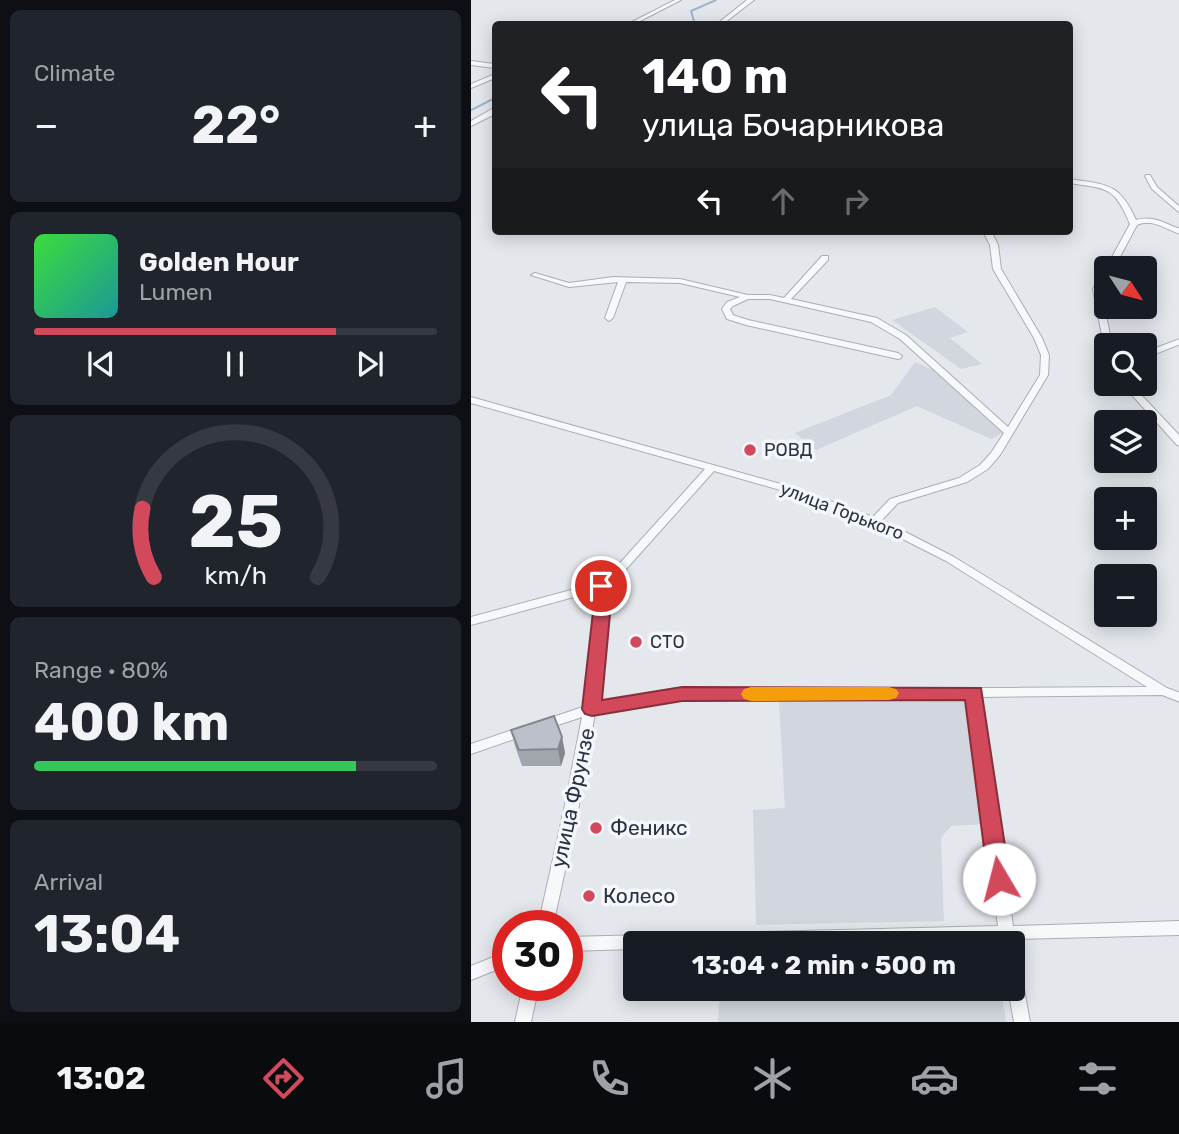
<!DOCTYPE html>
<meta charset="utf-8">
<style>
body{margin:0;font-family:Rubik,sans-serif;background:#20242c;color:#f1f3f6;height:100vh;display:flex;flex-direction:column;font-size:26px;white-space:nowrap}
*{box-sizing:border-box;margin:0}
p{font-size:23px;color:#9ea1a6}
.icon{flex:none;width:38px;height:38px;fill:none;stroke:currentColor;stroke-width:2;stroke-linecap:round;stroke-linejoin:round}
.map{position:relative;flex:1;overflow:hidden}
.side{display:flex;flex-direction:column;gap:10px;padding:10px;background:#0d0f14;width:471px}
.side>*{flex:none}
.top-card{position:absolute;left:21px;top:21px;width:581px;height:214px;border-radius:7px;box-shadow:0 4px 18px #0003;background:#202124;color:#fff;overflow:hidden}
.needle{width:46px;rotate:126deg}
.buttons{position:absolute;left:623px;top:256px;display:grid;gap:14px}
.buttons a{display:grid;place-items:center;width:63px;height:63px;border-radius:7px;background:#171b24;box-shadow:0 4px 18px #0003;font-size:35px}
.speed{position:absolute;left:21px;top:910px;display:flex;gap:14px;font-size:35px;font-weight:700;text-align:center}
.speed>*{display:grid;place-content:center;width:91px;height:91px;border-radius:50%;background:#171b24;box-shadow:0 4px 18px #0003;line-height:1}
.speed .limit{border:10px solid #d22;background:#fff;color:#111}
.pin{position:absolute;display:grid;place-items:center;width:60px;height:60px;color:#fff;margin:-30px;border:4px solid #fff;border-radius:50%;box-shadow:0 2px 7px #0007}
.me{position:absolute;width:77px;margin:-38px;rotate:352deg;stroke-linejoin:round;filter:drop-shadow(0 0 5px #0008)}
.turn{display:flex;align-items:center;gap:24px;height:147px;padding:0 35px;font-size:32px}
.turn .icon{width:91px;height:91px;stroke-width:2.5}
.turn b{display:block;font-size:49px;line-height:60px}
.lanes{display:flex;align-items:center;height:66px;padding:0 35px;background:#0003;justify-content:center;gap:35px;direction:ltr}
.lanes .off{opacity:.35}
.big{font-size:52px;font-weight:700;line-height:1.1}
.side .card{flex:1;display:flex;flex-direction:column;justify-content:center;gap:10px;min-width:0;padding:0 24px;border-radius:10px;background:#20242c}
.side .dial{align-items:center;gap:0}
.dial svg{height:182px;overflow:visible;fill:none;stroke:#363941;stroke-width:7;stroke-linecap:round;text-anchor:middle}
.dial text{fill:#f1f3f6;stroke:none}
.song{display:flex;align-items:center;gap:21px}
.cover{width:84px;height:84px;border-radius:10px;background:linear-gradient(135deg,hsl(120 70% 55%),hsl(180 70% 35%))}
.played{height:7px;border-radius:4px;background:linear-gradient(90deg,#d1495b 75%,#363941 75%)}
.keys{display:flex;justify-content:space-around;direction:ltr}
.heat{display:flex;justify-content:space-between;align-items:center;font-size:38px;direction:ltr}
.charge{height:10px;border-radius:5px;background:linear-gradient(90deg,#34c759 80%,#363941 0)}
.trip{position:absolute;left:152px;top:931px;width:402px;height:70px;border-radius:7px;background:#171b24;box-shadow:0 4px 18px #0003;font-weight:700;line-height:70px;text-align:center}
.dock{display:flex;height:112px;justify-content:space-around;align-items:center;background:#090b0e;color:#9ea1a6}
.dock .icon{width:49px;height:49px}
.dock .current{color:#d1495b}
.dock b{font-size:32px;color:#f1f3f6}
main{display:flex;flex:1;min-height:0}
.map>svg:first-child{display:block}
.built{fill:#d2d6de}
.lines{fill:none;stroke-linecap:round;stroke-linejoin:round}
.stream{stroke:#9fb4cc;stroke-width:2}
.minor-casing{stroke:#a9aeb7;stroke-width:2}
.tertiary-casing{stroke:#a9aeb7;stroke-width:2}
.minor{fill:#f7f8fa;fill-rule:evenodd}
.tertiary{fill:#f7f8fa;fill-rule:evenodd}
.wall{fill:#a1a5ae}
.shaded-wall{fill:#83868d}
.building{fill:#bbc0ca;stroke:#83868d;stroke-width:2}
.route{fill:#d1495b;stroke:#882f3b;stroke-width:2}
.slow{fill:#f59e0b}
.poi-dot{fill:#d1495b;stroke:#f4f6f9;stroke-width:2.5}
.labels{text-anchor:middle;stroke-width:7;stroke-linejoin:round;paint-order:stroke}
.poi-label{font-size:18px;fill:#2b3445;stroke:#f4f6f9;text-anchor:start}
.street-label{font-size:18px;fill:#2b3445;stroke:#f4f6f9}
.near-street-label{font-size:21px;fill:#2b3445;stroke:#f4f6f9}
.near-poi-label{font-size:21px;fill:#2b3445;stroke:#f4f6f9;text-anchor:start}
</style>
<main>
<section class="side">
<div class="card"><p>Climate</p>
<div class="heat"><a>−</a><b class="big">22°</b><a>+</a></div>
</div>
<div class="card">
<div class="song"><i class="cover"></i><div><b>Golden Hour</b><p>Lumen</p></div></div>
<div class="played"></div>
<div class="keys"><svg class="icon" aria-label="previous" viewBox="0 0 24 24"><path d="M18 5L8 12l10 7zM5 5v14"/></svg><svg class="icon" aria-label="pause" viewBox="0 0 24 24"><path d="M8 5v14M16 5v14"/></svg><svg class="icon" aria-label="next" viewBox="0 0 24 24"><path d="M6 5l10 7-10 7zM19 5v14"/></svg></div>
</div>
<div class="card dial"><svg viewBox="0 0 100 80">
<path d="M14 69A42 42 0 1 1 86 69"/>
<path d="M14 69A42 42 0 0 1 9 39" stroke="#d1495b"/>
<text x="50" y="56" font-size="32" font-weight="700">25</text>
<text x="50" y="72" font-size="11">km/h</text>
</svg></div>
<div class="card"><p>Range · 80%</p><b class="big">400 km</b><div class="charge"></div></div>
<div class="card"><p>Arrival</p><b class="big">13:04</b></div>
</section>
<div class="map">
<svg width="709" height="1022" viewBox="0 0 709 1022">
<rect width="100%" height="100%" fill="#e4e7ec"/>
<g class="built">
<polygon points="464,307 497,332 479,338 511,364 490,369 421,320"/>
<polygon points="444,362 466,372 534,432 520,439 446,406 345,450 324,433 420,395"/>
<polygon points="308,701 493,701 513,824 480,826 470,838 473,921 285,925 282,810 314,808"/>
<polygon points="249,989 530,989 535,1022 247,1022"/>
</g>
<g class="lines">
<g class="stream">
<polyline points="220,24 223,21 220,11 245,0"/>
<polyline points="0,110 24,98"/>
</g>
<defs>
<g id="minor">
<polygon points="204,0 210,0 163,24 157,24"/>
<polygon points="0,61 24,64 24,68 0,65"/>
<polygon points="24,74 24,78 0,88 0,84"/>
<polygon points="675,175 679,175 686,187 709,207 709,213 681,189 674,176"/>
<path d="M598 179C636 185 648 182 665 220 682 215 693 223 709 229V234C694 229 681 218 666 225L643 268H635L659 224C643 186 637 189 598 183Z"/>
<path d="M512 231H520L527 245 530 269 571 338 578 355 577 375 529 455 517 469 496 482 427 503 411 520 483 557 696 688 709 693V702L691 695 510 697 542 926 709 921V935L544 939 542 948V943H529V939L379 943H164V949L96 951V937L527 926 497 697 211 698 124 713 108 805 82 926H67L94 805 111 717 72 730 67 728 66 725 67 722 112 707C118 669 127 629 125 591L0 625V617L126 583 149 563 234 469 0 403V397L324 488 402 517 419 499 488 478 509 465 520 453 533 433 429 339 400 322 299 299H277L262 306 259 309 262 315 277 320 427 353 431 356 430 358 427 359 275 325 256 319 251 309 256 302 269 297 209 283 155 282 142 318 138 321 134 318 147 282 98 287 60 275 64 273 98 283 142 277 209 279 277 295H299L313 298 351 256H357V260L320 299 406 318 435 335 537 427 569 375 570 355 563 338 522 269 519 245ZM243 471 316 492 400 523 475 561 676 687 211 690 126 704C131 666 138 626 136 587L157 567Z"/>
<polygon points="632,272 635,272 635,280 630,289 641,345 635,345 635,347 633,345 622,289"/>
<polygon points="709,339 709,344 674,358 674,352"/>
<polygon points="650,383 659,383 709,436 709,446 706,445"/>
<polygon points="53,726 58,728 59,731 58,734 0,754 0,744"/>
<polygon points="37,951 37,965 0,980 0,966"/>
<polygon points="542,966 548,968 550,973 559,1022 543,1022 537,989 542,989"/>
<polygon points="52,985 68,985 60,1022 44,1022"/>
</g>
<g id="tertiary">
<polygon points="276,0 283,0 252,24 246,24"/>
<polygon points="21,109 24,109 24,114 0,126 0,121"/>
</g>
</defs>
<use href="#minor" class="minor-casing"/>
<use href="#tertiary" class="tertiary-casing"/>
<use href="#minor" class="minor"/>
<use href="#tertiary" class="tertiary"/>
</g>
<polygon class="wall" points="40,730 91,737 94,753 90,766 51,766 44,746"/>
<polygon class="shaded-wall" points="91,737 94,753 90,766 87,749"/>
<polygon class="building" points="83,716 91,737 87,749 48,750 40,730"/>
<polygon class="route" points="130,580 139,586 140,603 131,700 211,687 510,688 539,879 536,885 528,888 520,885 517,879 494,700 211,701 121,716 114,714 111,709 123,603 121,586"/>
<polygon class="slow" points="280,687 418,687 425,689 428,693 425,698 418,700 280,701 273,699 270,694 273,689"/>
<g class="poi-dot">
<circle cx="279" cy="450" r="7"/>
<circle cx="165" cy="642" r="7"/>
<circle cx="125" cy="828" r="7"/>
<circle cx="118" cy="896" r="7"/>
</g>
<g class="labels">
<g class="poi-label">
<text x="293" y="456">РОВД</text>
<text x="179" y="648">СТО</text>
</g>
<g class="street-label">
<text transform="translate(371 511) rotate(21)" y="6">улица Горького</text>
</g>
<g class="near-street-label">
<text transform="translate(102 798) rotate(-78)" y="7">улица Фрунзе</text>
</g>
<g class="near-poi-label">
<text x="139" y="835">Феникс</text>
<text x="132" y="903">Колесо</text>
</g>
</g>
</svg>
<div class="buttons">
<a><svg class="needle" viewBox="-14 -14 28 28"><path d="M0-13l5 13h-10z" fill="#e53935"/><path d="M0 13l5-13h-10z" fill="#9ea1a6"/></svg></a>
<a><svg class="icon" aria-label="search" viewBox="0 0 24 24"><circle cx="10" cy="10" r="6"/><path d="M15 15l6 6"/></svg></a>
<a><svg class="icon" aria-label="layers" viewBox="0 0 24 24"><path d="M12 4l9 5-9 5-9-5zM3 14l9 5 9-5"/></svg></a>
<a>+</a>
<a>−</a>
</div>
<div class="speed"><div class="limit">30</div></div>
<div class="pin" style="left:130px;top:586px;background:#d93025"><svg class="icon" aria-label="arrive" viewBox="0 0 24 24"><path d="M6 21V4h12l-3 4 3 4H6"/></svg></div>
<svg class="me" style="left:528px;top:879px" viewBox="-20 -20 40 40"><circle r="19" fill="#fff"/><path d="M0-13L10 11 0 6-10 11z" fill="#d1495b"/></svg>
<div class="trip">13:04 · 2 min · 500 m</div>
<div class="top-card">
<div class="turn"><svg class="icon" aria-label="left" viewBox="0 0 24 24"><path d="M17 20v-9H6M10 6l-5 5 5 5"/></svg><div><b>140 m</b>улица Бочарникова</div></div>
<div class="lanes"><svg class="icon" aria-label="left" viewBox="0 0 24 24"><path d="M17 20v-9H6M10 6l-5 5 5 5"/></svg><svg class="icon off" aria-label="ahead" viewBox="0 0 24 24"><path d="M12 20V5M6 11l6-6 6 6"/></svg><svg class="icon off" aria-label="right" viewBox="0 0 24 24"><path d="M7 20v-9h11M14 6l5 5-5 5"/></svg></div>
</div>
</div>
</main>
<nav class="dock">
<b>13:02</b>
<svg class="icon current" aria-label="directions" viewBox="0 0 24 24"><path d="M12 3l9 9-9 9-9-9zM9 14v-3h6M13 9l2 2-2 2"/></svg>
<svg class="icon" aria-label="music" viewBox="0 0 24 24"><path d="M9 18V5l10-2v13"/><circle cx="6" cy="18" r="3"/><circle cx="16" cy="16" r="3"/></svg>
<svg class="icon" aria-label="phone" viewBox="0 0 24 24"><path d="M5 4h4l2 5-3 2q2 4 5 5l2-3 5 2v4C11 20 4 13 5 4z"/></svg>
<svg class="icon" aria-label="climate" viewBox="0 0 24 24"><path d="M12 3v18M4 7l16 10M4 17L20 7"/></svg>
<svg class="icon" aria-label="car" viewBox="0 0 24 24"><path d="M5 17H2v-5l4-1 3-4h7l3 4 3 1v5h-3M9 17h6M6 11h13"/><circle cx="7" cy="17" r="2"/><circle cx="17" cy="17" r="2"/></svg>
<svg class="icon" aria-label="filters" viewBox="0 0 24 24"><path d="M4 7h16M4 17h16"/><circle cx="9" cy="7" r="2"/><circle cx="15" cy="17" r="2"/></svg>
</nav>
